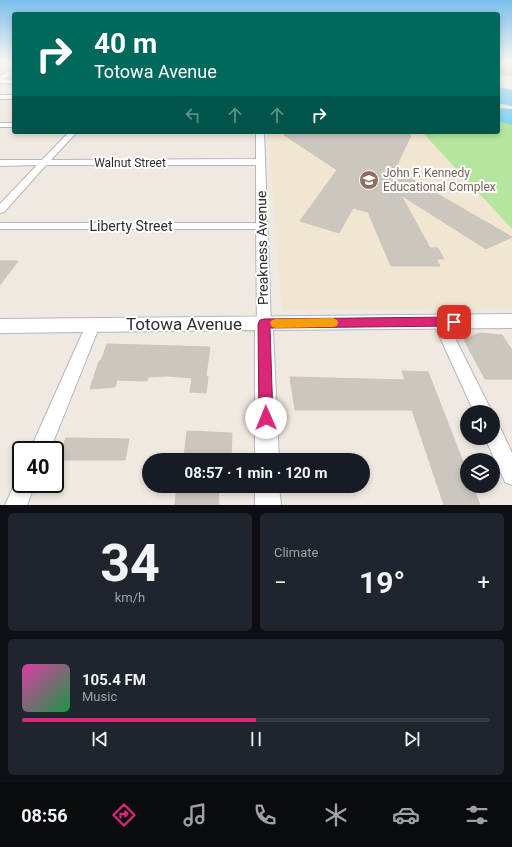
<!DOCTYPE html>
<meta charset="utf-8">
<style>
body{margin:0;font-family:Roboto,sans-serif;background:#20242c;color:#f1f3f6;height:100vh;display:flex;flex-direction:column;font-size:15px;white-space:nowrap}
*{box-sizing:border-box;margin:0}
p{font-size:13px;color:#9ea1a6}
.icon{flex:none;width:22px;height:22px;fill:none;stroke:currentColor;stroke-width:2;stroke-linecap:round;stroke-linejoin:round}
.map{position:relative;height:505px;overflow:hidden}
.side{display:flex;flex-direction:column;gap:8px;padding:8px;background:#0d0f14;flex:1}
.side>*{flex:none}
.top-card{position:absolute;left:12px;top:12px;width:488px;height:122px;border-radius:4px;box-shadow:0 2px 6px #0003;background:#00695c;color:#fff;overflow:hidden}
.fabs{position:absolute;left:460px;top:405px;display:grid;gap:8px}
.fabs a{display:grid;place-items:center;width:40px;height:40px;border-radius:50%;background:#171b24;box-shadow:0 2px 6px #0003;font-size:20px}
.speed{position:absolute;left:12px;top:441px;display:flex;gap:8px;font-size:20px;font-weight:700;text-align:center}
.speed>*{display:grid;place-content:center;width:52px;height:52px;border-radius:50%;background:#171b24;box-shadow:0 2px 6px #0003;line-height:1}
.speed .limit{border:2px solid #111;border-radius:6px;background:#fff;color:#111}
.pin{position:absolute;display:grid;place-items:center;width:34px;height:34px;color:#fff;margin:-17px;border-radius:8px;box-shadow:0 2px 6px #0006}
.me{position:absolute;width:44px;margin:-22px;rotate:359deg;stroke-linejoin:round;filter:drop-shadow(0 0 3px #0008)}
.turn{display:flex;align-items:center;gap:14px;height:84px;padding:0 16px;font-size:18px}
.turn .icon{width:52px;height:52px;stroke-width:2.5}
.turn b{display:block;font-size:28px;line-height:34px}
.lanes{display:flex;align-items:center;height:38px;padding:0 16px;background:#0003;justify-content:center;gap:20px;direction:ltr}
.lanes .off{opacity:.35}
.big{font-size:30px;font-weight:700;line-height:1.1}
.side .widget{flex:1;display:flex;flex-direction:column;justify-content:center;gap:6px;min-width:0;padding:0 14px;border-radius:6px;background:#20242c}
.side .dial{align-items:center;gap:0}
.dial b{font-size:52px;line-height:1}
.song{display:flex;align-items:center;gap:12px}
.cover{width:48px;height:48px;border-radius:6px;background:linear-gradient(135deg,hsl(320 70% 55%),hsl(140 70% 35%))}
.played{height:4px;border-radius:2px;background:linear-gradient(90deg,#db2777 50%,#363941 50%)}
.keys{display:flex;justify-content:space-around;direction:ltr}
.heat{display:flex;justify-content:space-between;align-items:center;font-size:22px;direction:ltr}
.side .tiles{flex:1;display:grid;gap:8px;grid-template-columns:1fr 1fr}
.widget:last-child{grid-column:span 2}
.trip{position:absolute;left:142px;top:453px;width:228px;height:40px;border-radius:20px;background:#171b24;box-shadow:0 2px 6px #0003;font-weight:700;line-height:40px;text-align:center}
.dock{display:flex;height:64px;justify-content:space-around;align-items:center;background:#090b0e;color:#9ea1a6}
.dock .icon{width:28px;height:28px}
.dock .active{color:#db2777}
.dock b{font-size:18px;color:#f1f3f6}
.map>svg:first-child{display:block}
.education{fill:#f0e6d1}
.green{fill:#b6e59e}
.water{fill:#75cff0}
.building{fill:#cbc7bf;stroke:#cbc5ba}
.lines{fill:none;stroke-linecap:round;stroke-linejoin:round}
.minor-casing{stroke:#b4b7c1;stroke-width:2}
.tertiary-casing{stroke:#b4b7c1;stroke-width:2}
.secondary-casing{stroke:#b4b7c1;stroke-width:2}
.minor{fill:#fff;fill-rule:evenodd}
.tertiary{fill:#fff;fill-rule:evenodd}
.secondary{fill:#fff;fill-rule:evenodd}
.route{fill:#db2777;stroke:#8e194d}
.slow{fill:#f59e0b}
.labels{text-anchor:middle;stroke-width:4;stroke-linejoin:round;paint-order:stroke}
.far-street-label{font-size:12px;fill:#2e2e2e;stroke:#fff}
.far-education-label{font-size:12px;fill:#785e54;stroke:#fff;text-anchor:start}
.street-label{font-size:14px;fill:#2e2e2e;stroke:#fff}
.near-street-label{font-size:17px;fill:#2e2e2e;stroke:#fff}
</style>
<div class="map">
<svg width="512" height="505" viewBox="0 0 512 505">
<rect width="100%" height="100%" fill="#efe9e1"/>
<polygon class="education" points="268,132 422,132 512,229 512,309 282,310"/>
<polygon class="green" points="498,118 512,121 512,229 422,132 498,132"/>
<g class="water">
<polygon points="498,87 512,90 512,106 498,103"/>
<polygon points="498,108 512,109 512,125 498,121"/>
</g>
<g class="building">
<polygon points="498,62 512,65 512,76 498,74"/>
<polygon points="298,132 397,132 411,135 396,167 401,173 512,237 486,249 401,195 430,248 438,248 444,259 436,259 440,266 391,266 368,212 353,208 339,233 300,221 337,170 284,135"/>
<polygon points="0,261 18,261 0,285"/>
<polygon points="479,333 502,335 512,350 512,379 485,379 464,340"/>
<polygon points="107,344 210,347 206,375 208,377 206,393 190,392 192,378 167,376 148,377 147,381 117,380 115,387 90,389 99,361 101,361"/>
<polygon points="402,371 428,372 467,472 467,486 473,486 480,505 444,505 412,410 295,410 290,377 405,380"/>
<polygon points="187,431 232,433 231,457 184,457"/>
<polygon points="66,438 129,439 125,460 61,460 64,450 61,451"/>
<polygon points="177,486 218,486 219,505 175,505"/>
</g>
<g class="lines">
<defs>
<g id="minor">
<polygon points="0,79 14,80 14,84 0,83"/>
<rect x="0" y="95" width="14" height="4"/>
<rect x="0" y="123" width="14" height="4"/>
<polygon points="69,132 77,132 51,160 256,159 256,132 264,132 271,324 269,328 264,330 259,328 257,324 256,229 0,229 0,223 256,223 256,165 46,165 4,212 0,213 0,204 37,165 0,166 0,160 42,160"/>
<polygon points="440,316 445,318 492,412 474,412 433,322 435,318"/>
<polygon points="93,319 98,321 100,325 50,450 30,450 86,325 88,321"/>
<polygon points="493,425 500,427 512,453 512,485 505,482 485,438 493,438"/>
<polygon points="21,475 21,484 35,484 27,505 5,505 18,477"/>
</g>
<g id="tertiary">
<polygon points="512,314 512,328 273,330 279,460 255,460 255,330 0,333 0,319"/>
<polygon points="255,486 279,486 281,505 255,505"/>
</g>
<g id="secondary">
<polygon points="499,61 512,61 512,64"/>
<polygon points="14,69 14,74 0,81 0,76"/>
</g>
</defs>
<use href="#minor" class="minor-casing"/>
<use href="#tertiary" class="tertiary-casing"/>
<use href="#secondary" class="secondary-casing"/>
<use href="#minor" class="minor"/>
<use href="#tertiary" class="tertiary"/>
<use href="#secondary" class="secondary"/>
</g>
<linearGradient id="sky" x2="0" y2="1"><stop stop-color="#7abfeb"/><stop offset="0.46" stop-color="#f8f5f2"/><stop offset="1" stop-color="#f8f5f2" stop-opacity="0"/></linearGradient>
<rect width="512" height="132" fill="url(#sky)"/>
<polygon class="route" points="454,317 458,319 460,322 458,325 454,326 270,328 273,418 271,423 266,425 261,423 259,418 258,324 260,320 264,319"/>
<polygon class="slow" points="333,318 337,320 338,323 337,326 333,327 276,328 272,327 270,323 272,320 276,319"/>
<defs>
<symbol id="school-disc" viewBox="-11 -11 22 22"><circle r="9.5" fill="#8d6e63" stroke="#fff"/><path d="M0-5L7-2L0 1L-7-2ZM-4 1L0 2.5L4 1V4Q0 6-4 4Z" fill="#fff"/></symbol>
</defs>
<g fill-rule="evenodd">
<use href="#school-disc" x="358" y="169" width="22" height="22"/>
</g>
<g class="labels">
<g class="far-street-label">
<text x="130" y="167">Walnut Street</text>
</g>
<g class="far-education-label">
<text x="383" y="177">John F. Kennedy<tspan x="383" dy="14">Educational Complex</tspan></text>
</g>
<g class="street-label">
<text x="131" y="231">Liberty Street</text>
<text transform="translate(262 248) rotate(-91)" y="5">Preakness Avenue</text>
</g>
<g class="near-street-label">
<text x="184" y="330">Totowa Avenue</text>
</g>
</g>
</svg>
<div class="fabs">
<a><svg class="icon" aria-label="sound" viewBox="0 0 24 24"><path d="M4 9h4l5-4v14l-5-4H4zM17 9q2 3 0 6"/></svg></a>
<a><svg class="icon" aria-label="layers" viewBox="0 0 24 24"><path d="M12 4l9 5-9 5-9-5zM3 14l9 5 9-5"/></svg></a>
</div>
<div class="speed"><div class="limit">40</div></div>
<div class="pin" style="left:454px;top:322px;background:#d93025"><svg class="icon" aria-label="arrive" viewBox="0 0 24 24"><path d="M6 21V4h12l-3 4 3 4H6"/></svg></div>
<svg class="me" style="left:266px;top:418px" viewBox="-20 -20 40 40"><circle r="19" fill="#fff"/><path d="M0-13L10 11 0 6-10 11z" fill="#db2777"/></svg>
<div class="trip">08:57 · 1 min · 120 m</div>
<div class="top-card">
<div class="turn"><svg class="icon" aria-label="right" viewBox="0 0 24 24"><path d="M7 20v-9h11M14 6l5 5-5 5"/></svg><div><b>40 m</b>Totowa Avenue</div></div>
<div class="lanes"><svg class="icon off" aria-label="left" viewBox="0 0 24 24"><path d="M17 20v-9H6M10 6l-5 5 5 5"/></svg><svg class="icon off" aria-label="ahead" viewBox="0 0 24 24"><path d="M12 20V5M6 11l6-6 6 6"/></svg><svg class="icon off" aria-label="ahead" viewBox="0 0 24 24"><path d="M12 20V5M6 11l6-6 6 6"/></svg><svg class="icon" aria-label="right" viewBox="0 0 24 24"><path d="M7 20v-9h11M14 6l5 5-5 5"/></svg></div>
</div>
</div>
<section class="side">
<div class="tiles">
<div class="widget dial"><b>34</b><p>km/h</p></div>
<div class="widget"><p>Climate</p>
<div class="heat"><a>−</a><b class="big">19°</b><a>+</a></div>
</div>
<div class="widget">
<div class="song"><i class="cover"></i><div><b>105.4 FM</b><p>Music</p></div></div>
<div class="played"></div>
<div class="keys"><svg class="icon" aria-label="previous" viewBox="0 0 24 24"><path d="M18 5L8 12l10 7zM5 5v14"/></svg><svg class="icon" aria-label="pause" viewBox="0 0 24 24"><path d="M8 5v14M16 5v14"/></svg><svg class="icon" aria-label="next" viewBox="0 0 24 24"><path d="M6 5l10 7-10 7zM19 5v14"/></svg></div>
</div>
</div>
</section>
<nav class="dock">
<b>08:56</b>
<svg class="icon active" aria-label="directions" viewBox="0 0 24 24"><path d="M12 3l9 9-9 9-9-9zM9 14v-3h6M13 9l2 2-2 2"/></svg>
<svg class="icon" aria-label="music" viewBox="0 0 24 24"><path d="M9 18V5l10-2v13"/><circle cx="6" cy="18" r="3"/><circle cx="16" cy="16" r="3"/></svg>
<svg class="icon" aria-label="phone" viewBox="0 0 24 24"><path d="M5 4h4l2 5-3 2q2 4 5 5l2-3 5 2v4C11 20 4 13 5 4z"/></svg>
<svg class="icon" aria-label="climate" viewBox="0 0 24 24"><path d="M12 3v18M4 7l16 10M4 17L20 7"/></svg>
<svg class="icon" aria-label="car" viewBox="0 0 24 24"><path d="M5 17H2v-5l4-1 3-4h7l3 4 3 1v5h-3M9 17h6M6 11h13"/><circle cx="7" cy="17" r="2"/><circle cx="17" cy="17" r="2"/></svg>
<svg class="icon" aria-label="filters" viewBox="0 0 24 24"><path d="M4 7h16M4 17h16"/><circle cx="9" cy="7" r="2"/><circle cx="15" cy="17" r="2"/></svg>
</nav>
